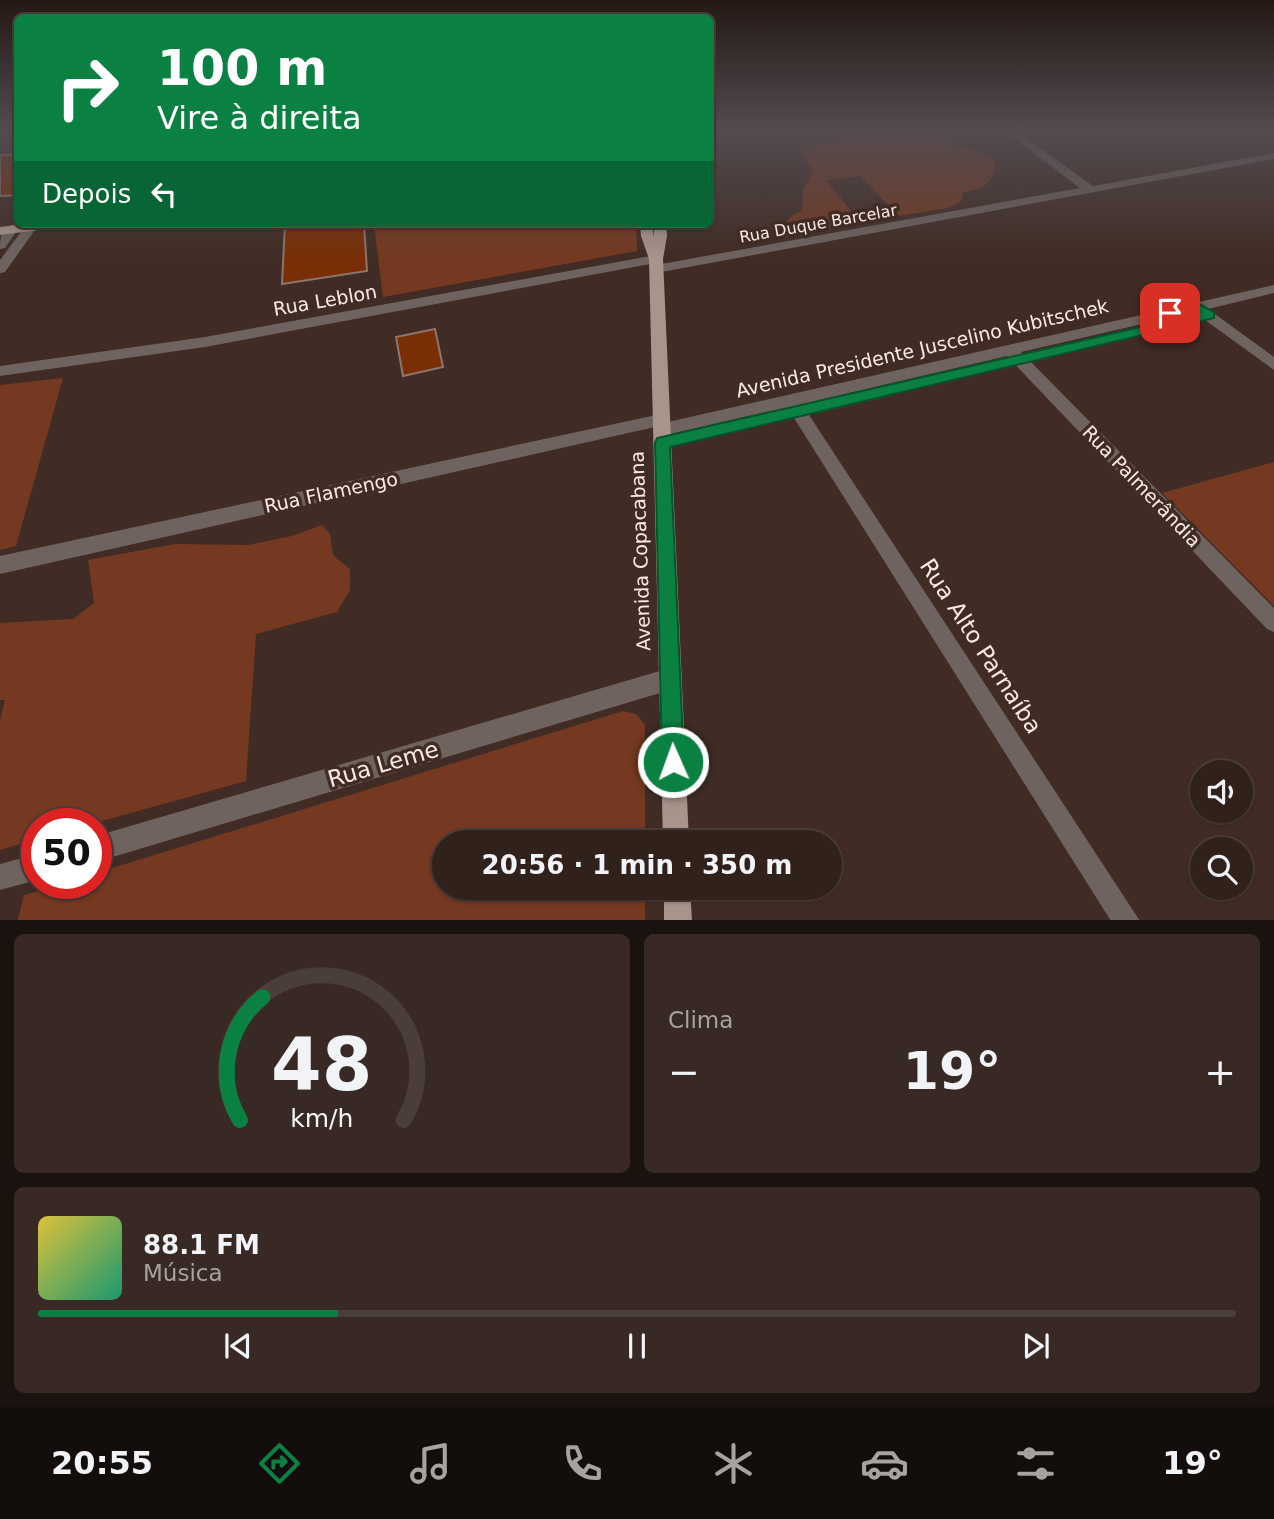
<!DOCTYPE html>
<html lang="pt">
<meta charset="utf-8">
<style>
body{margin:0;font-family:"DejaVu Sans",sans-serif;background:#382924;color:#f1f3f6;height:100vh;display:flex;flex-direction:column;font-size:26px;white-space:nowrap}
*{box-sizing:border-box;margin:0}
p{font-size:23px;color:#a8a3a3}
.icon{flex:none;width:38px;height:38px;fill:none;stroke:currentColor;stroke-width:2;stroke-linecap:round;stroke-linejoin:round}
.map{position:relative;height:920px;overflow:hidden}
.drawer{display:flex;flex-direction:column;gap:14px;padding:14px;background:#1a120f;flex:1}
.drawer>*{flex:none}
.top-card{position:absolute;left:14px;top:14px;width:700px;height:214px;border-radius:10px;box-shadow:0 2px 5px #0004,0 0 0 2px #4b3e3a;background:#0b8043;color:#fff;overflow:hidden}
.controls{position:absolute;left:1190px;top:760px;display:grid;gap:14px}
.controls a{display:grid;place-items:center;width:63px;height:63px;border-radius:50%;background:#30211b;box-shadow:0 2px 5px #0004,0 0 0 2px #4b3e3a;font-size:35px}
.speed{position:absolute;left:21px;top:808px;display:flex;gap:14px;font-size:35px;font-weight:700;text-align:center}
.speed>*{display:grid;place-content:center;width:91px;height:91px;border-radius:50%;background:#30211b;box-shadow:0 2px 5px #0004,0 0 0 2px #4b3e3a;line-height:1}
.speed .limit{border:10px solid #d22;background:#fff;color:#111}
.pin{position:absolute;display:grid;place-items:center;width:60px;height:60px;color:#fff;margin:-30px;border-radius:14px;box-shadow:0 4px 10px #0006}
.me{position:absolute;width:77px;margin:-38px;rotate:358deg;stroke-linejoin:round;filter:drop-shadow(0 0 5px #0008)}
.turn{display:flex;align-items:center;gap:24px;height:147px;padding:0 28px;font-size:32px}
.turn .icon{width:91px;height:91px;stroke-width:2.5}
.turn b{display:block;font-size:49px;line-height:60px}
.then{display:flex;align-items:center;height:66px;padding:0 28px;background:#0003;gap:14px;font-size:26px}
.big{font-size:52px;font-weight:700;line-height:1.1}
.drawer .widget{flex:1;display:flex;flex-direction:column;justify-content:center;gap:10px;min-width:0;padding:0 24px;border-radius:10px;background:#382924}
.drawer .dial{align-items:center;gap:0}
.dial svg{height:182px;overflow:visible;fill:none;stroke:#4b3e3a;stroke-width:7;stroke-linecap:round;text-anchor:middle}
.dial text{fill:#f1f3f6;stroke:none}
.song{display:flex;align-items:center;gap:21px}
.cover{width:84px;height:84px;border-radius:10px;background:linear-gradient(135deg,hsl(50 70% 55%),hsl(160 70% 35%))}
.played{height:7px;border-radius:4px;background:linear-gradient(90deg,#0b8043 25%,#4b3e3a 25%)}
.keys{display:flex;justify-content:space-around;direction:ltr}
.heat{display:flex;justify-content:space-between;align-items:center;font-size:38px;direction:ltr}
.drawer .tiles{flex:1;display:grid;gap:14px;grid-template-columns:1fr 1fr}
.widget:last-child{grid-column:span 2}
.trip{position:absolute;left:432px;top:830px;width:410px;height:70px;border-radius:35px;background:#30211b;box-shadow:0 2px 5px #0004,0 0 0 2px #4b3e3a;font-weight:700;line-height:70px;text-align:center}
.menu{display:flex;height:112px;justify-content:space-around;align-items:center;background:#130d0b;color:#a8a3a3}
.menu .icon{width:49px;height:49px}
.menu .active{color:#0b8043}
.menu b{font-size:32px;color:#f1f3f6}
.map>svg:first-child{display:block}
.green{fill:#743920}
.building{fill:#792e06;stroke:#8d756c;stroke-width:2}
.lines{fill:none;stroke-linecap:round;stroke-linejoin:round}
.minor{fill:#6e635f;fill-rule:evenodd}
.major{fill:#a9948b;fill-rule:evenodd}
.route{fill:#0b8043;stroke:#07532c;stroke-width:2}
.labels{text-anchor:middle;stroke-width:7;stroke-linejoin:round;paint-order:stroke}
.far-street-label{font-size:16px;fill:#f8ebe5;stroke:#402c24}
.street-label{font-size:19px;fill:#f8ebe5;stroke:#402c24}
.near-street-label{font-size:23px;fill:#f8ebe5;stroke:#402c24}
</style>
<div class="map">
<svg width="1274" height="921" viewBox="0 0 1274 921">
<rect width="100%" height="100%" fill="#402c24"/>
<g class="green">
<path d="M875 130H942L953 142 996 159C993 185 987 186 963 193L961 201 948 208 899 216 860 176 826 180 861 223 786 237 784 224 792 216 802 211 803 191 813 170 797 146 870 134Z"/>
<polygon points="374,224 636,224 637,251 383,297"/>
<polygon points="63,378 16,546 0,550 0,385"/>
<polygon points="1274,462 1274,606 1162,493"/>
<polygon points="322,525 330,534 333,555 350,569 350,590 337,612 256,634 246,781 91,824 37,824 37,839 0,850 0,720 5,700 0,700 0,623 73,619 94,603 88,560 175,544 248,545 292,536"/>
<polygon points="623,711 636,714 645,725 645,842 444,842 444,887 645,887 645,920 18,920 24,895 61,884 96,884 96,873"/>
</g>
<g class="building">
<polygon points="18,154 18,195 0,196 0,155"/>
<polygon points="285,224 364,224 367,271 282,284"/>
<polygon points="435,329 443,367 403,376 396,337"/>
</g>
<g class="lines">
<g class="minor">
<polygon points="1003,130 1015,130 1093,186 1274,153 1274,159 656,273 649,269 656,265 1080,188"/>
<polygon points="27,224 34,224 37,227 5,272 0,273 0,260"/>
<path d="M12 225 18 229 5 248 0 249C0 239 1 228 12 225Z"/>
<polygon points="656,255 661,256 661,262 205,347 0,376 0,366 205,337"/>
<polygon points="1274,285 1274,293 1208,309 1274,357 1274,370 1194,312 1021,352 1274,608 1274,632 1267,629 1007,356 802,404 874,388 880,390 882,394 880,398 809,415 1140,921 1111,921 794,418 662,449 656,448 653,443 656,438 662,437 787,407 662,436 656,434 655,427 0,574 0,556 661,414 667,416 668,422"/>
<polygon points="670,668 678,671 681,679 678,687 670,690 96,862 96,836"/>
<polygon points="37,854 37,880 0,890 0,864"/>
</g>
<g class="major">
<polygon points="25,224 60,224 54,228 0,235 0,227"/>
<polygon points="640,224 652,224 654,238 654,224 666,224 667,236 663,259 689,842 663,842 649,259 641,236"/>
<polygon points="664,887 690,887 692,921 664,921"/>
</g>
</g>
<linearGradient id="sky" x2="0" y2="1"><stop stop-color="#231814"/><stop offset="0.5" stop-color="#534b50"/><stop offset="1" stop-color="#534b50" stop-opacity="0"/></linearGradient>
<rect width="1274" height="259" fill="url(#sky)"/>
<polygon class="route" points="1197,303 1214,312 1214,318 670,447 684,762 681,769 673,773 665,769 662,762 655,443 657,438 1198,314 1195,311 1170,317 1164,313 1166,310"/>
<g class="labels">
<g class="far-street-label">
<text transform="translate(818 223) rotate(-10)" y="6">Rua Duque Barcelar</text>
</g>
<g class="street-label">
<text transform="translate(325 300) rotate(-10)" y="7">Rua Leblon</text>
<text transform="translate(922 348) rotate(-13)" y="7">Avenida Presidente Juscelino Kubitschek</text>
<text transform="translate(1142 486) rotate(46)" y="7">Rua Palmerândia</text>
<text transform="translate(331 492) rotate(-12)" y="7">Rua Flamengo</text>
<text transform="translate(640 551) rotate(-92)" y="7">Avenida Copacabana</text>
</g>
<g class="near-street-label">
<text transform="translate(981 646) rotate(57)" y="8">Rua Alto Parnaíba</text>
<text transform="translate(383 764) rotate(-16)" y="8">Rua Leme</text>
</g>
</g>
</svg>
<div class="controls">
<a><svg class="icon" aria-label="sound" viewBox="0 0 24 24"><path d="M4 9h4l5-4v14l-5-4H4zM17 9q2 3 0 6"/></svg></a>
<a><svg class="icon" aria-label="search" viewBox="0 0 24 24"><circle cx="10" cy="10" r="6"/><path d="M15 15l6 6"/></svg></a>
</div>
<div class="speed"><div class="limit">50</div></div>
<div class="pin" style="left:1170px;top:313px;background:#d93025"><svg class="icon" aria-label="arrive" viewBox="0 0 24 24"><path d="M6 21V4h12l-3 4 3 4H6"/></svg></div>
<svg class="me" style="left:673px;top:762px" viewBox="-20 -20 40 40"><circle r="17" fill="#0b8043" stroke="#fff" stroke-width="3"/><path d="M0-11L8 9 0 5-8 9z" fill="#fff"/></svg>
<div class="trip">20:56 · 1 min · 350 m</div>
<div class="top-card">
<div class="turn"><svg class="icon" aria-label="right" viewBox="0 0 24 24"><path d="M7 20v-9h11M14 6l5 5-5 5"/></svg><div><b>100 m</b>Vire à direita</div></div>
<div class="then">Depois<svg class="icon" aria-label="left" viewBox="0 0 24 24"><path d="M17 20v-9H6M10 6l-5 5 5 5"/></svg></div>
</div>
</div>
<section class="drawer">
<div class="tiles">
<div class="widget dial"><svg viewBox="0 0 100 80">
<path d="M14 69A42 42 0 1 1 86 69"/>
<path d="M14 69A42 42 0 0 1 24 15" stroke="#0b8043"/>
<text x="50" y="56" font-size="32" font-weight="700">48</text>
<text x="50" y="72" font-size="11">km/h</text>
</svg></div>
<div class="widget"><p>Clima</p>
<div class="heat"><a>−</a><b class="big">19°</b><a>+</a></div>
</div>
<div class="widget">
<div class="song"><i class="cover"></i><div><b>88.1 FM</b><p>Música</p></div></div>
<div class="played"></div>
<div class="keys"><svg class="icon" aria-label="previous" viewBox="0 0 24 24"><path d="M18 5L8 12l10 7zM5 5v14"/></svg><svg class="icon" aria-label="pause" viewBox="0 0 24 24"><path d="M8 5v14M16 5v14"/></svg><svg class="icon" aria-label="next" viewBox="0 0 24 24"><path d="M6 5l10 7-10 7zM19 5v14"/></svg></div>
</div>
</div>
</section>
<nav class="menu">
<b>20:55</b>
<svg class="icon active" aria-label="directions" viewBox="0 0 24 24"><path d="M12 3l9 9-9 9-9-9zM9 14v-3h6M13 9l2 2-2 2"/></svg>
<svg class="icon" aria-label="music" viewBox="0 0 24 24"><path d="M9 18V5l10-2v13"/><circle cx="6" cy="18" r="3"/><circle cx="16" cy="16" r="3"/></svg>
<svg class="icon" aria-label="phone" viewBox="0 0 24 24"><path d="M5 4h4l2 5-3 2q2 4 5 5l2-3 5 2v4C11 20 4 13 5 4z"/></svg>
<svg class="icon" aria-label="climate" viewBox="0 0 24 24"><path d="M12 3v18M4 7l16 10M4 17L20 7"/></svg>
<svg class="icon" aria-label="car" viewBox="0 0 24 24"><path d="M5 17H2v-5l4-1 3-4h7l3 4 3 1v5h-3M9 17h6M6 11h13"/><circle cx="7" cy="17" r="2"/><circle cx="17" cy="17" r="2"/></svg>
<svg class="icon" aria-label="filters" viewBox="0 0 24 24"><path d="M4 7h16M4 17h16"/><circle cx="9" cy="7" r="2"/><circle cx="15" cy="17" r="2"/></svg>
<b>19°</b>
</nav>
